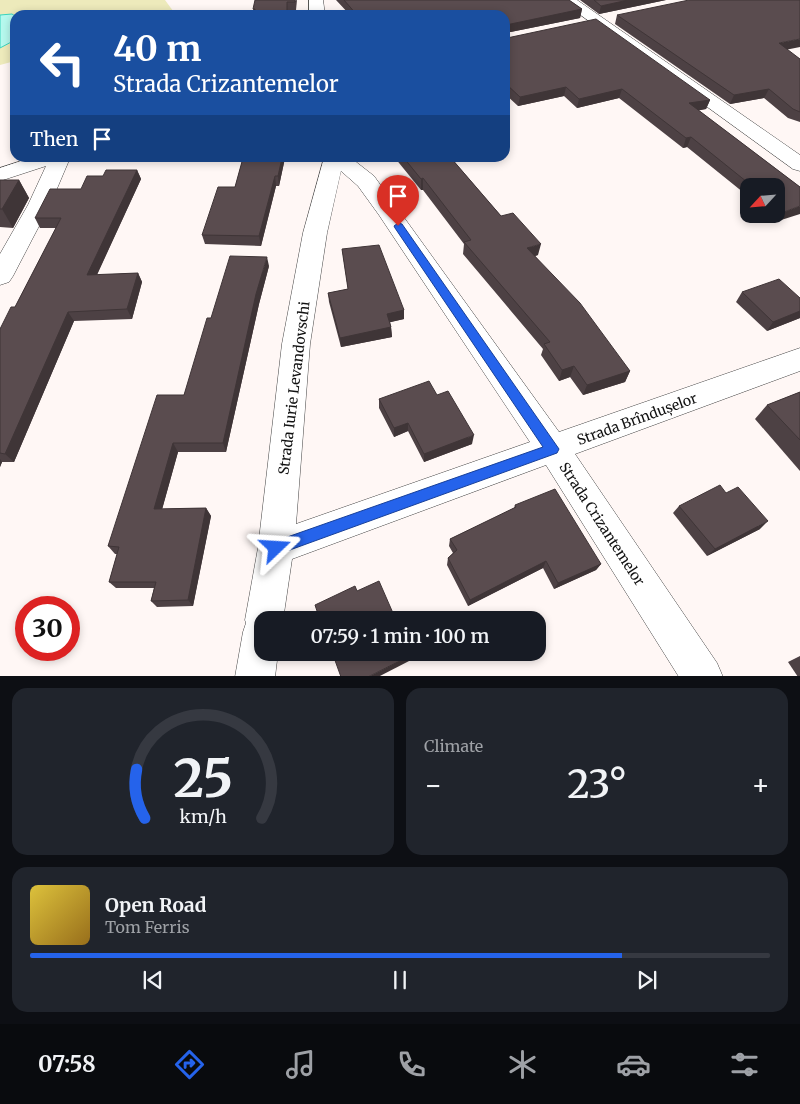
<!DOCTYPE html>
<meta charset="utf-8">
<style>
body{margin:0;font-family:Merriweather,serif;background:#20242c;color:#f1f3f6;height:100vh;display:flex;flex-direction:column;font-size:19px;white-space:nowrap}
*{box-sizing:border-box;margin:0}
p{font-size:16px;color:#9ea1a6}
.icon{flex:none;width:28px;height:28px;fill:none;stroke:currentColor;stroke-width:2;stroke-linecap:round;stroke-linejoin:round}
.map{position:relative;height:676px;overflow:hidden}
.drawer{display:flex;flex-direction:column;gap:12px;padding:12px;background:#0d0f14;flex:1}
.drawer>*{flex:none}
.hud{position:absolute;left:10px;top:10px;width:500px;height:152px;border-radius:15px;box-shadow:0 2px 8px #0003;background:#1a4fa0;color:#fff;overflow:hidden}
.needle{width:32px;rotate:244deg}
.controls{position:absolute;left:740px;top:178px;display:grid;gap:10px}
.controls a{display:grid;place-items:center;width:45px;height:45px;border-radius:10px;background:#171b24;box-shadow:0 2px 8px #0003;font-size:25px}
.speed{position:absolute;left:15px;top:596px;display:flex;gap:10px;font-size:25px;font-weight:700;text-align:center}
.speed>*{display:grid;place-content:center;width:65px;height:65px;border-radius:50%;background:#171b24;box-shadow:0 2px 8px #0003;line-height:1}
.speed .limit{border:8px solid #d22;background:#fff;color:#111}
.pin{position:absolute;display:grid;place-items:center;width:42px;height:42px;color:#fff;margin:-51px -21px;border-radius:50% 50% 50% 0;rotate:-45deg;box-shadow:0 0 5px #0007}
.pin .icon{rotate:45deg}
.me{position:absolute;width:55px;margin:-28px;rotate:70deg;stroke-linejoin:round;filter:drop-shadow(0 0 4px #0008)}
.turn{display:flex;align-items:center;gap:18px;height:105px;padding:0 20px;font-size:22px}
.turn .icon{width:65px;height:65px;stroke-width:2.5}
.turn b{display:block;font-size:35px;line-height:42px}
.then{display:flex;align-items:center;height:48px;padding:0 20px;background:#0003;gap:10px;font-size:19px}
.big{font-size:38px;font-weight:600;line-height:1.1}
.drawer .tile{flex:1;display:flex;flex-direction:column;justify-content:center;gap:8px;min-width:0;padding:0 18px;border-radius:15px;background:#20242c}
.drawer .dial{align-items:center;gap:0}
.dial svg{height:130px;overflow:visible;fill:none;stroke:#363941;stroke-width:7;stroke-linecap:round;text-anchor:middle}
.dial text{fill:#f1f3f6;stroke:none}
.song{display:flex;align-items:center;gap:15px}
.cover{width:60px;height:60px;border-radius:8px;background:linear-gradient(135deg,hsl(50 70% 55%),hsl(40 70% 35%))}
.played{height:5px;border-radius:2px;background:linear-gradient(90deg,#2563eb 80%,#363941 80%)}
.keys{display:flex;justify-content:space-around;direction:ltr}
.heat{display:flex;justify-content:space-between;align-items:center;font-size:28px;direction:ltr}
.drawer .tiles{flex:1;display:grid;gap:12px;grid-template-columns:1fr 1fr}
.tile:last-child{grid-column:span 2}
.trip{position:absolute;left:254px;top:611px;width:292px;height:50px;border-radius:15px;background:#171b24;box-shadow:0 2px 8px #0003;font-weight:600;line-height:50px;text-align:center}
.tabs{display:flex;height:80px;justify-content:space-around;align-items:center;background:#090b0e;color:#9ea1a6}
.tabs .icon{width:35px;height:35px}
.tabs .active{color:#2563eb}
.tabs b{font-size:22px;color:#f1f3f6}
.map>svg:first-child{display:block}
.green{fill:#edeabb}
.water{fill:#b6f9ee;stroke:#39d4be}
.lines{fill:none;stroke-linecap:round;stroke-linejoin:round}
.minor-casing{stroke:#444;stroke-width:1}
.minor{fill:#fff;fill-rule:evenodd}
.wall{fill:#4d4144}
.shaded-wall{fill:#3f3537}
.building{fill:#5a4c4f;stroke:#3f3537}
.route{fill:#2563eb;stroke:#184099}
.labels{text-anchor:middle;stroke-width:5;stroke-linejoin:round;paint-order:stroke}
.street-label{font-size:14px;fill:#111;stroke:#fff}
</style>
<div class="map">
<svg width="800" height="677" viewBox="0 0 800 677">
<rect width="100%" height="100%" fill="#fff7f5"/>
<polygon class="green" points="0,0 165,0 176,15 15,15 15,61 0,65"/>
<polygon class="water" points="12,14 15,16 15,40 0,48 0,15"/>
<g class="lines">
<defs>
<g id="minor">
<polygon points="309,0 323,0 325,15 309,15"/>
<polygon points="560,0 577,0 800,155 800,171 793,169"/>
<polygon points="30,158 70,158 50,205 13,276 9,282 0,285 0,254 28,205 46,166 0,181 0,168"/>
<path d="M324 158H351L374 176 559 432 800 348V371L575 454 717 663 723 677H679L546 465 292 559 283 620H262V652H278L275 677H235L243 632 246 623 245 620 258 548 282 344 303 233ZM341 171 358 186 379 215 530 442 296 524 310 344 327 233Z"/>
</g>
</defs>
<use href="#minor" class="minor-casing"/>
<use href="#minor" class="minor"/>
</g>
<g class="wall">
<polygon points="297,0 296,10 254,15 253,9"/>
<polygon points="336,0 569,0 582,9 580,18 505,33 505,15 350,15"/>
<polygon points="580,0 666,0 599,14"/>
<polygon points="617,15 787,50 800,59 800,122 788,118 764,98 730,104 615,24"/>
<polygon points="505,37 507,38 710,100 706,109 698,110 800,187 778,221 769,214 776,214 776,186 749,186 749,197 687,147 683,148 619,98 577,108 564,96 518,106 505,94"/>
<polygon points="243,158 285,158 279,186 276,186 261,246 205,244 202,235 235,187"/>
<polygon points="395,158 451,158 501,216 538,255 535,256 630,371 625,382 583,395 570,377 559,381 541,355 543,349 463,254 464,244 423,190 421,190"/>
<polygon points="137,170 141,179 97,275 138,273 142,282 132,319 74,321 14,462 2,462 0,467 0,329 15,307 56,228 40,228 35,218 103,176"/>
<polygon points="0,180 19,180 29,198 13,228 0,227"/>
<polygon points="342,249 404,310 404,319 390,322 391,327 392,337 341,347 329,302 328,293 348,289"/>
<polygon points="269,266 259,304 226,452 178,452 162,509 206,508 211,516 193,606 157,607 151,601 154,588 116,588 109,582 117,554 115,554 108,546 184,395 211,318"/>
<polygon points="742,292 800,298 800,318 767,331 736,302"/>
<polygon points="800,392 800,471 755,419 767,405"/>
<polygon points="437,395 472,444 424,462 408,431 394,437 379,408 379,399"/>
<polygon points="726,493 760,529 707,556 673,513 679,506"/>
<polygon points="515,505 601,564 596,570 554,589 543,568 468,606 447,565 448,558 453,553 449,546 450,539 514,508"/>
<polygon points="800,656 800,677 798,677 788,662"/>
</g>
<g class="shaded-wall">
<polygon points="628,0 666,0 599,14 601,6"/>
<polygon points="582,9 580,18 505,33 506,25"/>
<polygon points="800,39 800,47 775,52 779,43"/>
<polygon points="566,87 564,96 518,106 520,97"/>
<polygon points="622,89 619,98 577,108 579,99"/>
<polygon points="769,89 764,98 730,104 734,95"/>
<polygon points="710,100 706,109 686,113 689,103"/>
<polygon points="691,137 687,147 683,148 686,138"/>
<polygon points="282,158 285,158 279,186 278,176"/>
<polygon points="137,170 141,179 92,285 87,275"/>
<polygon points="275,176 276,186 261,246 259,236"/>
<polygon points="423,178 423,190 421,190 421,179"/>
<polygon points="19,180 29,198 13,228 2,209"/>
<polygon points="800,206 800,214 778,221 784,212"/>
<polygon points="541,244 538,255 525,259 527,248"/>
<polygon points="267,257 269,266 259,304 226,452 223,443 256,294"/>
<polygon points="138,273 142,282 132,319 127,309"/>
<polygon points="404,310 404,319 387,323 387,314"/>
<polygon points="800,311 800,318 767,331 773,322"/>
<polygon points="68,312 74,321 14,462 5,454"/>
<polygon points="391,327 392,337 341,347 340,338"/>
<polygon points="574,366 570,377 559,381 562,370"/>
<polygon points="630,371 625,382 583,395 587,385"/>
<polygon points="408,423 408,431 394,437 394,428"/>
<polygon points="474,435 472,444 424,462 424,454"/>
<polygon points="173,443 178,452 160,517 154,509"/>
<polygon points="0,459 2,462 0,467"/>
<polygon points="206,508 211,516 193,606 188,600"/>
<polygon points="768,521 760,529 707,556 715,549"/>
<polygon points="546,561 543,568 468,606 470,600"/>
<polygon points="601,564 596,570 554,589 558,583"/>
<polygon points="411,655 411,660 378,677 368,677"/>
</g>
<g class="building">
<polygon points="255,0 295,0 295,2 287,2 287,15 254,15 255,9 253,9"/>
<polygon points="344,0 569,0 582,9 506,25 505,30 505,15 357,15"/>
<polygon points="594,0 628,0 601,6"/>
<polygon points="689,0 800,0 800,39 779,43 800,59 800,112 793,109 769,89 734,95 617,15"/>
<polygon points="596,19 710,100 689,103 800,187 800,206 784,212 776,206 776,186 752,186 691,137 686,138 622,89 579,99 566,87 520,97 505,83 505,37 507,38"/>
<polygon points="243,158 282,158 278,176 275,176 259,236 202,235 218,187 235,187"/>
<polygon points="404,158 451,158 501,216 513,213 541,244 527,248 580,303 630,371 587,385 574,366 562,370 544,344 550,342 464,242 471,240 423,178 421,179"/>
<polygon points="106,170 137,170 87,275 138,273 127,309 68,312 5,454 0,453 0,329 11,307 15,307 61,218 35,218 50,189 81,189 87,176 103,176"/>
<polygon points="0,180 19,180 2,209 0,209"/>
<polygon points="379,245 404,310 387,314 391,327 340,338 328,293 348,289 342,249"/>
<polygon points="230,256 267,257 256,294 223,443 173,443 154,509 206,508 188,600 151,601 156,582 109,582 119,547 108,546 157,395 184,395 207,318 211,318"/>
<polygon points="779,279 800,298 800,311 773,322 742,292"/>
<polygon points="429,381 437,395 448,391 474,435 424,454 408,423 394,428 379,399"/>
<polygon points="800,392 800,440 767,405"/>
<polygon points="720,485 726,493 738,487 768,521 715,549 679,506"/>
<polygon points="555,489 601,564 558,583 546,561 470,600 448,558 457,550 450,539 516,507 515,505"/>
<polygon points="379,581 396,620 320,620 315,605 355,586 357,591"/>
<polygon points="332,652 410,652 411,655 368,677 341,677"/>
</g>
<polygon class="route" points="398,223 402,224 559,449 557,453 276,555 270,553 268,548 270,543 276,541 543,447 395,228 394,226"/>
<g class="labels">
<g class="street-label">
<text transform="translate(294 388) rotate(-83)" y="5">Strada Iurie Levandovschi</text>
<text transform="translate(637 419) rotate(-20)" y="5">Strada Brîndușelor</text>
<text transform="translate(602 524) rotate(57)" y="5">Strada Crizantemelor</text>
</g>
</g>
</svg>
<div class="controls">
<a><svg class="needle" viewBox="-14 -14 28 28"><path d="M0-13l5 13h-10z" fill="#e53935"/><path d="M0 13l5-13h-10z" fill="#9ea1a6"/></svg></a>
</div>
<div class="speed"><div class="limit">30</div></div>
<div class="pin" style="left:398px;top:226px;background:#d93025"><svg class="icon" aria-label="arrive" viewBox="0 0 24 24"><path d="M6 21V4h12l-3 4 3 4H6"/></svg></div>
<svg class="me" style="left:276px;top:548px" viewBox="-20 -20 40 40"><path d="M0-17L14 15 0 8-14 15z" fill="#2563eb" stroke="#fff" stroke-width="4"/></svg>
<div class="trip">07:59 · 1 min · 100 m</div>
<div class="hud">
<div class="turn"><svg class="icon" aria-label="left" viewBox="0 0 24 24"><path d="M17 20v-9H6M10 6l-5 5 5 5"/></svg><div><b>40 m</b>Strada Crizantemelor</div></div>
<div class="then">Then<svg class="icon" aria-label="arrive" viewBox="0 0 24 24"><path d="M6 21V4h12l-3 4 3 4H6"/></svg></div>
</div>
</div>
<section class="drawer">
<div class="tiles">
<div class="tile dial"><svg viewBox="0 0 100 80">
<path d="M14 69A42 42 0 1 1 86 69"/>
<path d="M14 69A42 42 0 0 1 9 39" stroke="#2563eb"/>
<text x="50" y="56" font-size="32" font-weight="700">25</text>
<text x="50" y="72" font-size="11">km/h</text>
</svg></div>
<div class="tile"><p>Climate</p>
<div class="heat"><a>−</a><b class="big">23°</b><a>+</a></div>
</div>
<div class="tile">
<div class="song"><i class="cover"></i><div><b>Open Road</b><p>Tom Ferris</p></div></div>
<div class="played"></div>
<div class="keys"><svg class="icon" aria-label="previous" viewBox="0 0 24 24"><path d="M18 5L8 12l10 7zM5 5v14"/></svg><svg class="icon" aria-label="pause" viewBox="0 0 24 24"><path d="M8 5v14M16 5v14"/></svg><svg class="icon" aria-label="next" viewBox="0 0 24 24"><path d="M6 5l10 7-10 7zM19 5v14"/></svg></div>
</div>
</div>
</section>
<nav class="tabs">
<b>07:58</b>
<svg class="icon active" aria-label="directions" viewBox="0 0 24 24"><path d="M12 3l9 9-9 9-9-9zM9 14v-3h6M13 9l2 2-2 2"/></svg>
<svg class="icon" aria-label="music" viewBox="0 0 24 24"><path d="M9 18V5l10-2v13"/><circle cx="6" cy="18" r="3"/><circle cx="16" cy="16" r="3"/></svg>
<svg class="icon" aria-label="phone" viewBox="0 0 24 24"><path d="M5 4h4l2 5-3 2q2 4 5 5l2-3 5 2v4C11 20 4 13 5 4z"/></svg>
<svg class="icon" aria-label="climate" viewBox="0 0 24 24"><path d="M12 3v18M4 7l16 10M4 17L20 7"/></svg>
<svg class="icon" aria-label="car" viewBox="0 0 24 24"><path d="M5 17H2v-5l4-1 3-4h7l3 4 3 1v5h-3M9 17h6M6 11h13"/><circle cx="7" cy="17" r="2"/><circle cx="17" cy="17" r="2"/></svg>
<svg class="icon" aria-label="filters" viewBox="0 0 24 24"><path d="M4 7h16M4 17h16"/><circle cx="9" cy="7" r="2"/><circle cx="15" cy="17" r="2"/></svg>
</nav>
